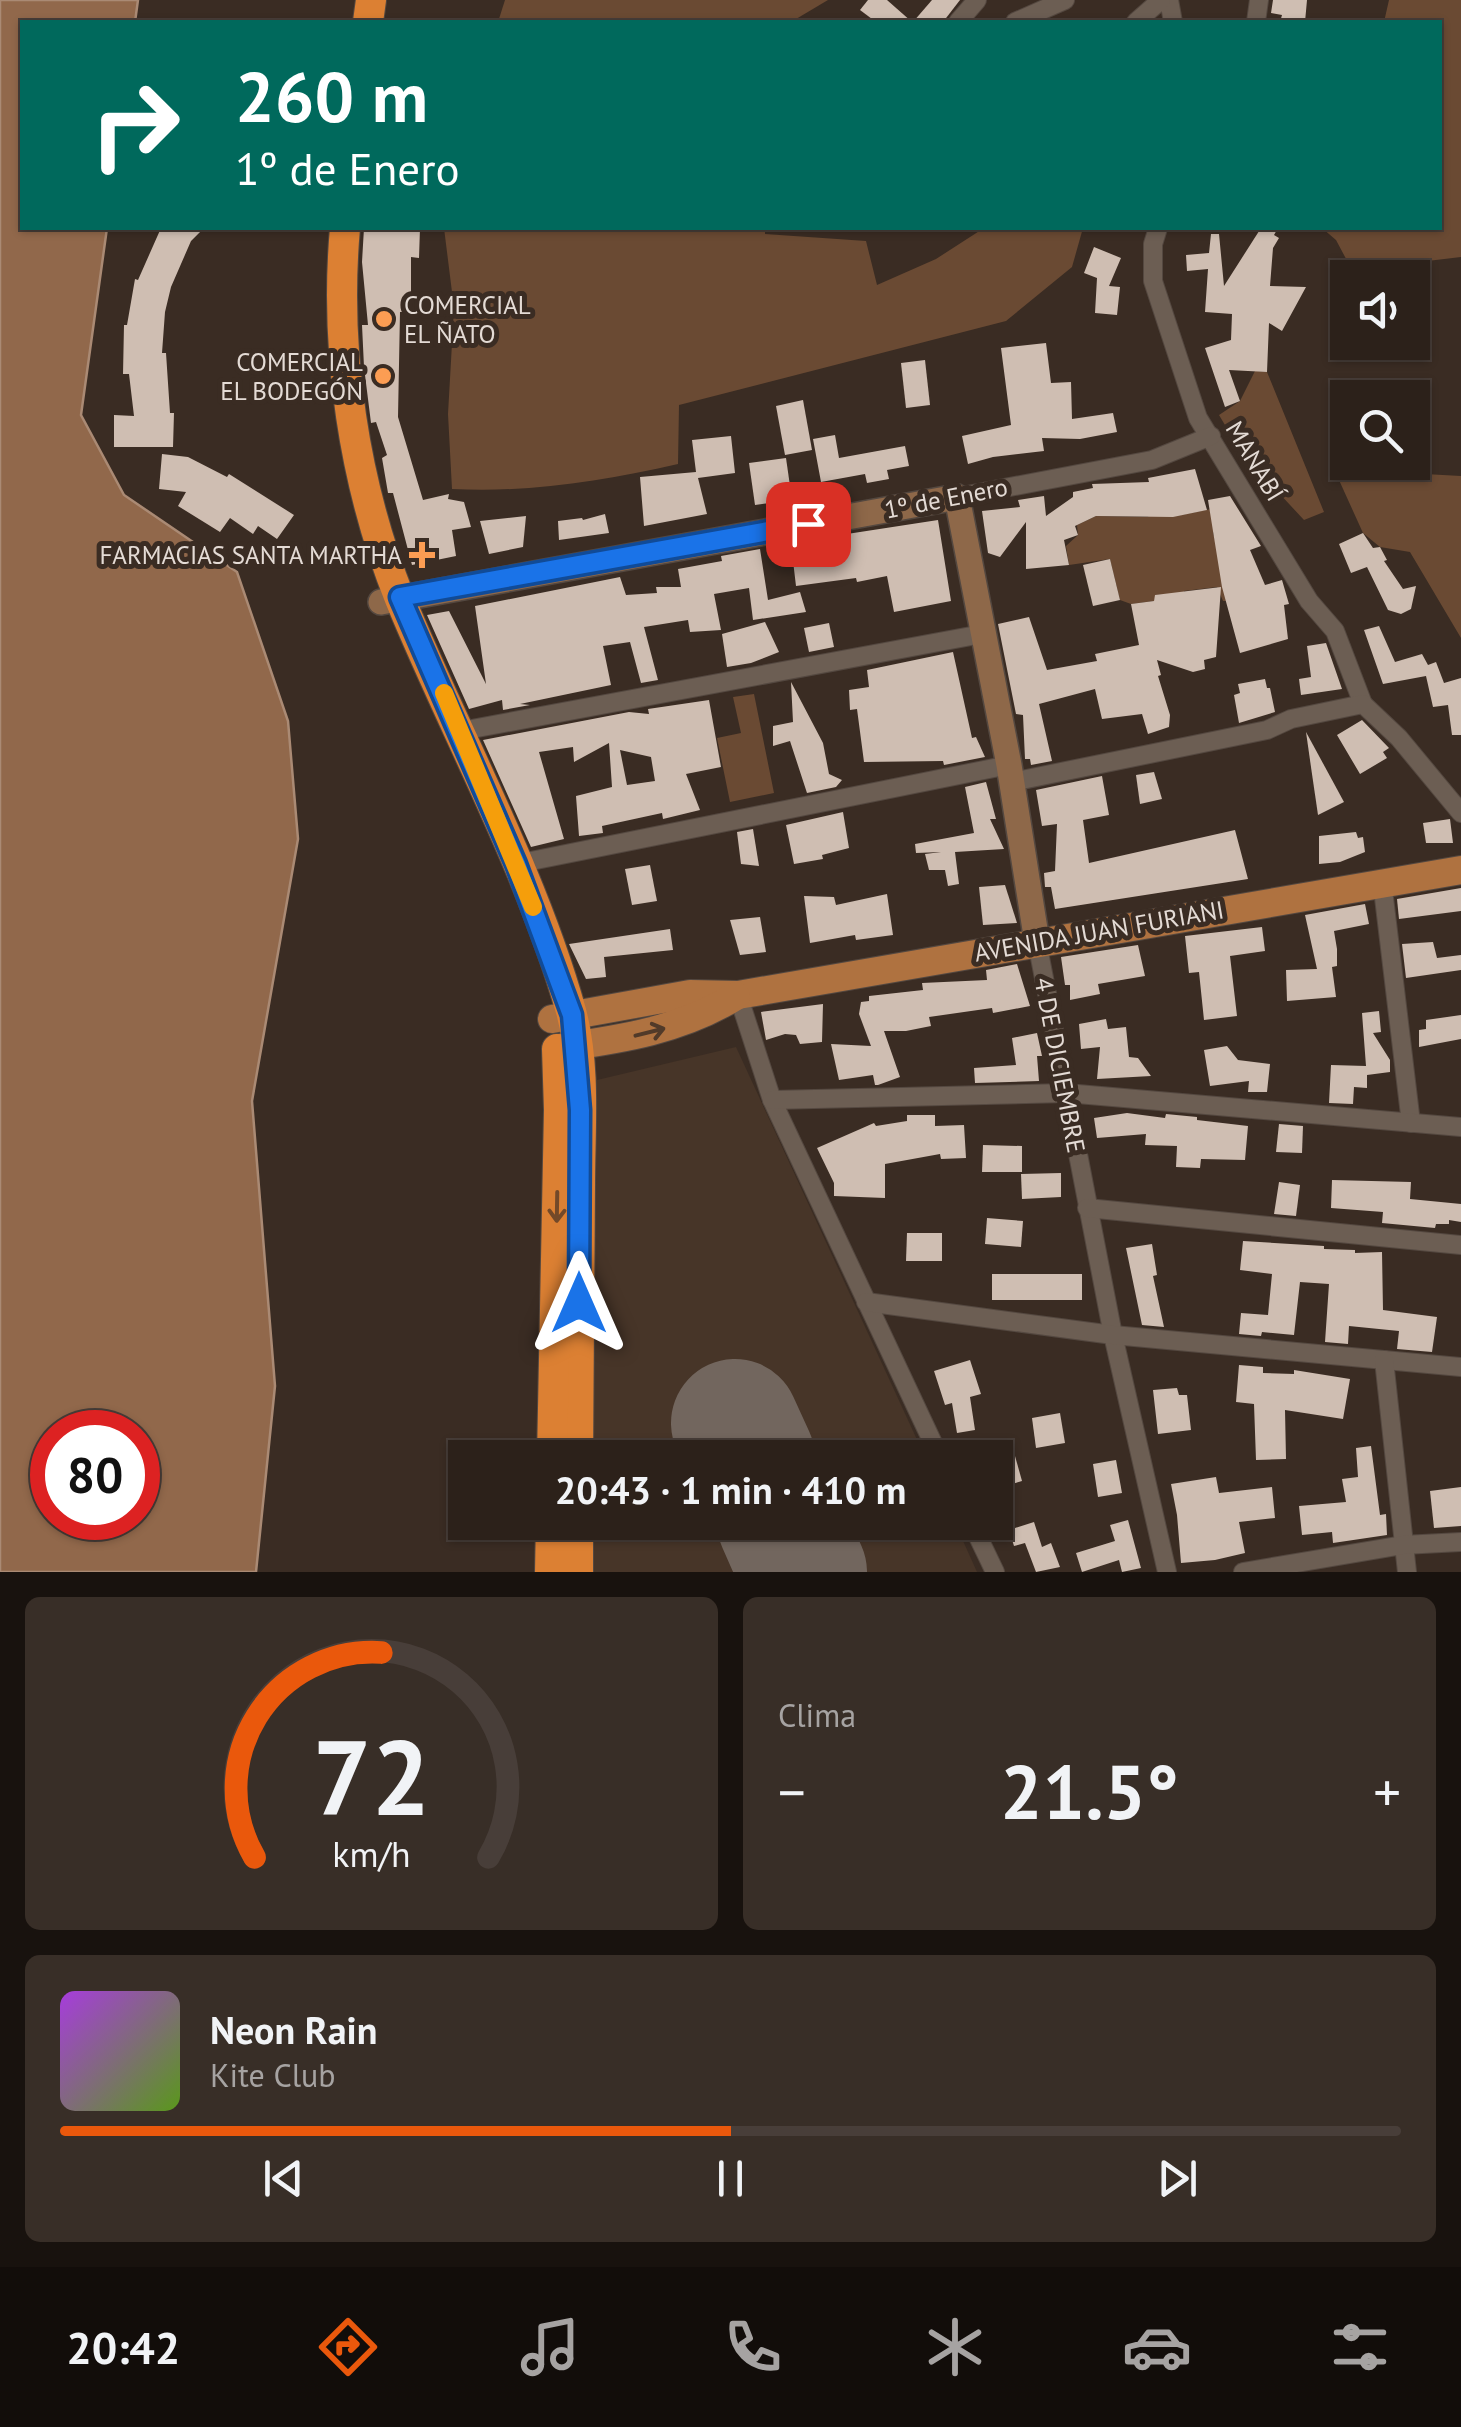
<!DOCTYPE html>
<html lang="es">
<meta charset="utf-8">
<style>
body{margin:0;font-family:"PT Sans",sans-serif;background:#382e27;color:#f1f3f6;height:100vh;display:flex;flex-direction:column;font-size:38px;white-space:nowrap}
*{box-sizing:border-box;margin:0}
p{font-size:32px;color:#a6a3a2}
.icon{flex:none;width:55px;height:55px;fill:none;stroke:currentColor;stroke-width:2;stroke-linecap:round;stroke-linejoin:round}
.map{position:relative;height:1572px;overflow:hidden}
.panel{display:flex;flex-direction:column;gap:25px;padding:25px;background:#18120e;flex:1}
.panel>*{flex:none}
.guide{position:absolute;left:20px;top:20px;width:1422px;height:210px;border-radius:0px;box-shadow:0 2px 8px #0004,0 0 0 2px #483e39;background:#00695c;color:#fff;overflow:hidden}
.tools{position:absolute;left:1330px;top:260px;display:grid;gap:20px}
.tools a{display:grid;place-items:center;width:100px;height:100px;border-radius:0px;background:#2c211a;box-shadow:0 2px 8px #0004,0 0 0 2px #483e39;font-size:50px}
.speed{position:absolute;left:30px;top:1410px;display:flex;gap:20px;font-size:50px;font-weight:700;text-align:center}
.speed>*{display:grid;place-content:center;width:130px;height:130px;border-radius:50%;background:#2c211a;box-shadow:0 2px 8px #0004,0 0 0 2px #483e39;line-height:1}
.speed .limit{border:15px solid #d22;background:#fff;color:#111}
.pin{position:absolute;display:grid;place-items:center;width:85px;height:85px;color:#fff;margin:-42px;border-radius:20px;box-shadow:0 5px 15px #0006}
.me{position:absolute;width:110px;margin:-55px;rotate:0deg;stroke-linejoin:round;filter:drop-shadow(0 0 8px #0008)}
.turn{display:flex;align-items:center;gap:35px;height:210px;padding:0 50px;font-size:45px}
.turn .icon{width:130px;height:130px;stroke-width:2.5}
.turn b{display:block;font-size:70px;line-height:85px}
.big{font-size:75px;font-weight:700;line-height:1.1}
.panel .tile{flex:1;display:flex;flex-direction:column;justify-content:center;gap:15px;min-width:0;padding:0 35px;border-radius:15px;background:#382e27}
.panel .dial{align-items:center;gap:0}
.dial svg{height:260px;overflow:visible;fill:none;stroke:#483e39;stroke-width:7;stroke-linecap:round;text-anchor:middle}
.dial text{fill:#f1f3f6;stroke:none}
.song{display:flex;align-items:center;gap:30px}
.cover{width:120px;height:120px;border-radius:15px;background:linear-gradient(135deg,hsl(280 70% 55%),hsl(90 70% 35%))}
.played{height:10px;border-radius:5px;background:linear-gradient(90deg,#ea580c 50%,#483e39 50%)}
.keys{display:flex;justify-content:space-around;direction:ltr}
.heat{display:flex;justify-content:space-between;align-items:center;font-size:55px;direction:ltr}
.panel .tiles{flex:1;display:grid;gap:25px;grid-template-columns:1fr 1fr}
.tile:last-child{grid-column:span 2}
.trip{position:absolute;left:448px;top:1440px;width:565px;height:100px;border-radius:0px;background:#2c211a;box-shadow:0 2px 8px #0004,0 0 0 2px #483e39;font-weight:700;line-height:100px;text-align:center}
.dock{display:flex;height:160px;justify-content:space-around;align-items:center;background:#120d0a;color:#a6a3a2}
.dock .icon{width:70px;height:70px}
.dock .on{color:#ea580c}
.dock b{font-size:45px;color:#f1f3f6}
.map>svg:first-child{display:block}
.built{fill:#473528}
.green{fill:#6a4a33}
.water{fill:#91684b;stroke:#aa8a74;stroke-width:2.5;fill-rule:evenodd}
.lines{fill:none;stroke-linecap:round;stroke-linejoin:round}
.runway{stroke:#72665e;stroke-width:128}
.building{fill:#cfbeb2;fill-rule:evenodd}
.street-casing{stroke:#544840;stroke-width:20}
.secondary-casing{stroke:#544840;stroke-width:28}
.primary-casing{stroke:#544840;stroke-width:30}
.highway-casing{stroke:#544840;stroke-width:32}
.street{stroke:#6c5e53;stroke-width:18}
.secondary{stroke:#8e6849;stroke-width:25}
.primary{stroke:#af7240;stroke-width:28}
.highway{stroke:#dc8033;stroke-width:30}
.oneway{stroke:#513a29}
.oneway2{stroke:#734929}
.route-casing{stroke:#114b97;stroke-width:25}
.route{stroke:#1a73e8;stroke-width:18}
.slow{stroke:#f59e0b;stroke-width:18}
.poi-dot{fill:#fc9d53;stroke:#3a2c23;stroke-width:4}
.labels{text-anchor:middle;stroke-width:10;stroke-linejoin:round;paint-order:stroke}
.poi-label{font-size:25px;fill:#e4dbd5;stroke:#3a2c23;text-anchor:end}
.street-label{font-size:25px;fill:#e4dbd5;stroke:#3a2c23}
</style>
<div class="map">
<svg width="1461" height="1572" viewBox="0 0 1461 1572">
<rect width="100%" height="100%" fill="#3a2c23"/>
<g class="built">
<polygon points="736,1047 925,1457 593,1458 597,1080"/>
<polygon points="592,1522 955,1523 977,1572 592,1572"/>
</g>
<g class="green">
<polygon points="505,0 828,0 791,22 498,22"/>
<polygon points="1389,0 1461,0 1461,257 1352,270 1336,240 1322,228 1440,228 1440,22 1384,22"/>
<path d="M444 228H765V234L866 241 877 285 936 259 984 228H1083L1072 267 1006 321 679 405 678 464C603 481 528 493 452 489L448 414 454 308Z"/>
<polygon points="1255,371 1267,372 1324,512 1304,520 1277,491 1266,494 1219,415 1240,401"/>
<polygon points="1334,469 1461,476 1461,638 1410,552 1380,547 1363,533"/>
<polygon points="1153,507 1176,516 1211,509 1215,526 1213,533 1231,601 1223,601 1217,587 1184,591 1184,602 1172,594 1156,595 1154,601 1131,604 1120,600 1110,559 1069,565 1066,546 1078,535 1077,525 1096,516 1148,517"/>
<polygon points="754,694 774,793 730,802 717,738 741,733 733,697"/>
</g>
<path class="water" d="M0 0H138L135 22H22V228H107L81 415 124 495 237 572 288 721 298 839 252 1101 275 1386 256 1572H0ZM52 1432H138V1518H52Z"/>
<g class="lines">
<g class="runway">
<polyline points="735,1423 751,1458"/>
<polyline points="781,1522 803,1572"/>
</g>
</g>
<g class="building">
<polygon points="868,0 887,0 912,22 876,22 860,10"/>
<polygon points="932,0 960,0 943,22 913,22"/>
<polygon points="1273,0 1307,0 1305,22 1280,22 1282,15 1271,13"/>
<polygon points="161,228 204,228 191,241 171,287 165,312 162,353 166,353 170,413 174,413 173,447 114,447 114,415 134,416 129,374 123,374 124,325 127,325 135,279 138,280"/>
<polygon points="364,228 420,228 419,258 411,257 411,312 400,312 398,417 423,500 449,494 448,499 464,502 471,527 452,530 456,556 412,565 393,493 388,493 382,458 387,455 376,422 371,423 364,367 362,325 368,325 362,262"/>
<polygon points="1261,228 1278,228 1274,235 1279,238 1273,248 1270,286 1306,287 1282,331 1269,323 1267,372 1229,370 1240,401 1225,407 1205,348 1231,340 1232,314 1205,312 1208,269 1187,271 1186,255 1209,253 1211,234 1219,234 1224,286"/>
<polygon points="1094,247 1121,258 1109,286 1120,287 1117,315 1095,313 1097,278 1084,273"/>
<polygon points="1046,343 1051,383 1071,382 1072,419 1113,413 1117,432 1080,439 1042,438 1044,451 993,457 968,464 962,436 1011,425 1001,348"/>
<polygon points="925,360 930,405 906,408 901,363"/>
<polygon points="803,400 812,450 785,455 776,406"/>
<polygon points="835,435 839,458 905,446 909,466 887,470 889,479 867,483 865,474 821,482 813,439"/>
<polygon points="731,436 735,473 698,478 707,514 644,526 640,477 696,472 692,440"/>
<polygon points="162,454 188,457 227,477 229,474 294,515 277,539 258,526 253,534 230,518 220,532 178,506 186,492 159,489"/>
<polygon points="786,458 792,500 755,505 749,463"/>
<polygon points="1195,469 1207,510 1173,517 1096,516 1075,526 1078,535 1064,540 1069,565 1026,569 1026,522 1000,557 988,553 982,511 1020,507 1018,500 1044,496 1046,516 1073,497 1073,492 1093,488 1092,484 1149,482 1148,478"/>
<polygon points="1230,496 1261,546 1250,550 1265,585 1282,580 1289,604 1284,605 1288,639 1240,653 1222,587 1208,500"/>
<polygon points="605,514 609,533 559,540 558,521 582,518 583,520"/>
<polygon points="526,516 523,547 489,554 480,521"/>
<polygon points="938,520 951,601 894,612 887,576 857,582 856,578 796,586 791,544 811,540 811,546 848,540 847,534"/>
<polygon points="1363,533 1373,548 1380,547 1387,560 1384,561 1403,589 1416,586 1411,609 1401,614 1388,610 1367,567 1351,573 1339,544"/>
<polygon points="760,549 768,600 800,592 806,612 753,620 749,588 714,594 721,630 690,632 688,620 644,627 658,680 641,683 630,642 603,646 611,685 520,704 530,705 503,710 502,700 469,709 427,615 449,611 486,684 475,606 620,577 626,595 657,593 656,587 681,587 678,569 722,561 721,556"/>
<polygon points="1110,559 1120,600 1093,606 1083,565"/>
<polygon points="1221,587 1216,657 1204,660 1205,669 1193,672 1157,660 1161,675 1158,676 1170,715 1169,727 1148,734 1142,714 1102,719 1095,689 1039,704 1052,761 1031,765 1030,759 1025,759 1023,715 1016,714 998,624 1029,617 1047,670 1097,661 1095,654 1139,645 1131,604 1154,601 1155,595"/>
<polygon points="765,622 779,652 751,663 727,667 722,634"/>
<polygon points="829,623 834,647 809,652 804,628"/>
<polygon points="1379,626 1395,662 1422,654 1428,665 1436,662 1444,683 1461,678 1461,735 1452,735 1448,705 1433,707 1426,676 1383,684 1364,630"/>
<polygon points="1326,643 1342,689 1301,695 1299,679 1311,677 1307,646"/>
<polygon points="953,652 972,738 976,737 985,757 944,765 943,761 864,762 857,709 850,710 849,690 869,687 867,670"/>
<polygon points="1265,679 1267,688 1270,688 1275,712 1239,723 1234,695 1240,693 1238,684"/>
<polygon points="791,682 823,743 829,774 842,780 836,787 807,793 790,741 773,746 773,726 793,722"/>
<path d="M709 700 721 767 686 774 700 810 663 819 662 813 602 826 603 833 579 836 576 796 612 787 609 743 574 762 573 747 539 752 564 839 531 847 483 740 629 712 649 714 648 709ZM620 750 651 757 655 781 627 785Z"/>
<polygon points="1362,720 1389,748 1383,752 1387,758 1360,774 1337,735"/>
<polygon points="1306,732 1344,802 1318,815 1312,774"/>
<polygon points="1154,772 1162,799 1140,804 1136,775"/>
<polygon points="1102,776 1109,815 1083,820 1089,863 1235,830 1248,879 1055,909 1051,887 1045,887 1044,873 1055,871 1057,824 1042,826 1036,790"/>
<polygon points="986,782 996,819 990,819 1004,849 955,852 959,884 948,886 945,870 929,870 925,854 941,852 916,853 915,844 974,833 965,787"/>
<polygon points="843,812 849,848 822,855 823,859 794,864 786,825"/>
<polygon points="1450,819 1453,843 1426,843 1423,823"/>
<polygon points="753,829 759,866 741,864 737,832"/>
<polygon points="1356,832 1358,838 1363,837 1365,852 1340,862 1319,864 1319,836"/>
<polygon points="650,865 657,901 632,905 625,869"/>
<polygon points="1005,885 1017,923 983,925 979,887"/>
<polygon points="1461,888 1461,911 1399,919 1397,899"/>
<polygon points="887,894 893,935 856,940 855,935 810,943 804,896 834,897 836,905"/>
<polygon points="1365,904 1369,924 1334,931 1337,949 1337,966 1332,967 1336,997 1287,1001 1286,970 1317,969 1305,915"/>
<polygon points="760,917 766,952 740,955 730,920"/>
<polygon points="1262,927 1265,951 1230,956 1237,1016 1204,1020 1199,972 1189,973 1185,936"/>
<polygon points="670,929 673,950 604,957 606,977 586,979 569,944"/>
<polygon points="1433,942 1437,958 1461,955 1461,970 1406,978 1402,944"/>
<polygon points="1138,945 1145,976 1098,984 1100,994 1070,1000 1070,985 1065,985 1061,957"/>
<polygon points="1017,964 1030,1006 993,1013 992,1008 929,1017 931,1026 906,1031 884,1031 900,1077 878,1085 875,1085 873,1075 839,1080 831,1044 871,1046 859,1014 861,1002 869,1001 869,996 923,990 922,983 987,980 986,970"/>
<polygon points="823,1004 822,1042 800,1044 796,1035 785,1034 766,1040 761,1012"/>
<polygon points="1379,1011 1381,1032 1373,1033 1390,1060 1390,1072 1367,1075 1367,1088 1354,1087 1353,1104 1329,1103 1331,1065 1366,1066 1362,1013"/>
<polygon points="1461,1015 1461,1039 1419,1047 1419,1030 1426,1029 1426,1020"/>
<polygon points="1106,1019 1108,1029 1126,1027 1129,1057 1138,1058 1151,1076 1097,1079 1100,1047 1081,1049 1079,1024"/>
<polygon points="1037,1033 1042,1056 1037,1056 1039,1081 975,1083 974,1068 1016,1065 1012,1038"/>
<polygon points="1227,1046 1238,1060 1270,1064 1267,1092 1248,1092 1249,1081 1210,1086 1204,1050"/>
<polygon points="1127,1113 1165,1118 1166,1114 1197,1117 1197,1120 1248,1126 1245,1160 1201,1159 1200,1168 1176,1167 1177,1146 1145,1145 1146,1134 1097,1138 1094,1118"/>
<polygon points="907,1115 935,1115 935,1126 964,1125 966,1158 941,1159 940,1154 885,1164 885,1198 834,1196 834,1183 817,1148 874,1123 876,1126 907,1121"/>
<polygon points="1279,1124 1303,1126 1302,1153 1276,1152"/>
<polygon points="983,1145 1022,1146 1022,1172 982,1172"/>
<polygon points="1061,1173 1061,1197 1022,1199 1021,1174"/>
<polygon points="1332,1180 1411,1182 1410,1199 1461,1204 1461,1222 1449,1220 1449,1224 1436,1224 1435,1228 1382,1223 1383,1212 1331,1208"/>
<polygon points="1279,1182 1300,1185 1296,1216 1274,1214"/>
<polygon points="987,1218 1023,1221 1021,1247 985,1244"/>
<polygon points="907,1233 942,1233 942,1261 906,1261"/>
<polygon points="1243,1241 1324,1246 1324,1249 1355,1250 1355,1253 1382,1252 1383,1310 1437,1317 1432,1352 1397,1349 1399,1331 1349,1326 1348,1344 1325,1342 1329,1284 1300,1282 1294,1335 1262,1332 1261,1336 1239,1334 1241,1313 1268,1315 1272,1274 1240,1270"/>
<polygon points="1152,1244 1157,1275 1153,1276 1164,1327 1142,1325 1126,1248"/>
<rect x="992" y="1274" width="90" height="26"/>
<polygon points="970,1360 981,1394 970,1397 975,1430 957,1433 952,1403 945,1405 934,1371"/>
<polygon points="1239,1365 1263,1367 1263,1373 1294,1374 1294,1370 1350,1379 1343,1419 1285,1410 1286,1459 1256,1460 1254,1404 1236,1402"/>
<polygon points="1177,1388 1179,1395 1187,1395 1191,1430 1158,1434 1153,1390"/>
<polygon points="1060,1413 1065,1443 1036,1448 1032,1418"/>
<polygon points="1371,1446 1380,1515 1386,1514 1387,1535 1333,1543 1332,1532 1302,1535 1299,1506 1346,1502 1342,1479 1358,1477 1356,1448"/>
<polygon points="1015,1456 1022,1481 995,1489 995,1462"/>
<polygon points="1116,1460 1122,1493 1098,1497 1093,1464"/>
<polygon points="1216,1477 1219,1493 1272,1487 1275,1518 1239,1522 1245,1553 1215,1560 1181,1563 1177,1515 1171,1484"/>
<polygon points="1461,1487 1461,1526 1434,1528 1430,1491"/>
<polygon points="1128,1520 1141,1568 1122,1572 1119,1560 1082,1572 1076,1553 1115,1541 1110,1525"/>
<polygon points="1034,1522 1042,1547 1051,1543 1060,1567 1036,1572 1025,1543 1014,1546 1009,1530"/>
</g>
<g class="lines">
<defs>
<g id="street">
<polyline points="1169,0 1173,22"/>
<polyline points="958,22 977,0"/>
<polyline points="1015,22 1065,0"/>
<polyline points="1136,22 1161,0"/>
<polyline points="1256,22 1259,0"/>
<polyline points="1158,228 1153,244 1153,281 1198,418 1309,601 1335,631 1363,704"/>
<polyline points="957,497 1152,460 1211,436"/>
<polyline points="461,731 982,634"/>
<polyline points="1012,782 1267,730 1291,719 1363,704 1399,738 1461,813"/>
<polyline points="516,864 1009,765"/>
<polyline points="1382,881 1411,1123"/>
<polyline points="1037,942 1113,1335 1167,1572"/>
<polyline points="738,995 772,1100 940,1458"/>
<polyline points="772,1100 1066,1093 1461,1127"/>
<polyline points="1087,1208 1461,1245"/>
<polyline points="866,1302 1113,1335 1461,1367"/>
<polyline points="1384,1360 1407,1572"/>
<polyline points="971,1522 995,1572"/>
<polyline points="1243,1572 1403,1545 1461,1542"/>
</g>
<polyline id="secondary" points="381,602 957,497 1009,765 1037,942"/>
<g id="primary">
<polyline points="552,1019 690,994 738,995 1461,870"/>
<path d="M559 1048C622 1039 681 1030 736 996"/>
</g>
<g id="highway">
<polyline points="368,22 371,0"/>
<path d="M345 228C334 351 354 484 400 599 456 735 531 869 571 1011 586 1066 580 1129 580 1185 579 1276 579 1367 578 1458"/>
<polyline points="552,1458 559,1110 557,1049"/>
<polyline points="550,1572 551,1522"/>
<polyline points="578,1572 578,1522"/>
</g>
</defs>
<use href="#street" class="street-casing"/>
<use href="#secondary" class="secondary-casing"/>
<use href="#primary" class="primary-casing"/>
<use href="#highway" class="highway-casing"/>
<use href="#street" class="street"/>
<use href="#secondary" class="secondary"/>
<use href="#primary" class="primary"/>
<use href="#highway" class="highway"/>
</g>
<defs><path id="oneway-shaft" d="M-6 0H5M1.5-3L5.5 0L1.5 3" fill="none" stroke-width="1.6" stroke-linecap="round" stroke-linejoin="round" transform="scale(2.5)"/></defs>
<use class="oneway" href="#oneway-shaft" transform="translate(650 1032) rotate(-14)"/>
<use class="oneway2" href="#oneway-shaft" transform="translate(557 1207) rotate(91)"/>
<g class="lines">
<defs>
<polyline id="route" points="579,1303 580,1110 572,1015 516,864 400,597 808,524"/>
</defs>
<use href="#route" class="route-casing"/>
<use href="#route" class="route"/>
<polyline class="slow" points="444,693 533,907"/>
</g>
<g class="poi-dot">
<circle cx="384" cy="319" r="10"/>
<circle cx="383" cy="376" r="10"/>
<path d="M417 540h10v10h10v10h-10v10h-10v-10h-10v-10h10z"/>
</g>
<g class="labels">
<g class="poi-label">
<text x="404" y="314" text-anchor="start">COMERCIAL<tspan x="404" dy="29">EL ÑATO</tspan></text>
<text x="363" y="371">COMERCIAL<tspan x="363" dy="29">EL BODEGÓN</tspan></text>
<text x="402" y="564">FARMACIAS SANTA MARTHA</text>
</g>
<g class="street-label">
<text transform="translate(1255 461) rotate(59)" y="9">MANABÍ</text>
<text transform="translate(946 498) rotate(-11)" y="9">1º de Enero</text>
<text transform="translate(1099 931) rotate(-10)" y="9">AVENIDA JUAN FURIANI</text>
<text transform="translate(1060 1065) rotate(79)" y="9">4 DE DICIEMBRE</text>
</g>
</g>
</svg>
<div class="tools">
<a><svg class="icon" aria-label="sound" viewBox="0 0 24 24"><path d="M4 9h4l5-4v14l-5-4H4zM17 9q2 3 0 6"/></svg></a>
<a><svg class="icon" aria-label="search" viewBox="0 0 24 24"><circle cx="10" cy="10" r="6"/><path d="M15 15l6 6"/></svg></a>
</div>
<div class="speed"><div class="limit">80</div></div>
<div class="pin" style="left:808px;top:524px;background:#d93025"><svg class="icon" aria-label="arrive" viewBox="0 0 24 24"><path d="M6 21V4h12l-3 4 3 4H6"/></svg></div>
<svg class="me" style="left:579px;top:1303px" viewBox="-20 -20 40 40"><path d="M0-17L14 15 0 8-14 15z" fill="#1a73e8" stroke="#fff" stroke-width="4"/></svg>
<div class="trip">20:43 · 1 min · 410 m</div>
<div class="guide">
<div class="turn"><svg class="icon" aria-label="right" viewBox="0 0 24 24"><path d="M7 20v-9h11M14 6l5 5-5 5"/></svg><div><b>260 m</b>1º de Enero</div></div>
</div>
</div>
<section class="panel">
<div class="tiles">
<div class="tile dial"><svg viewBox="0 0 100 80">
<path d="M14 69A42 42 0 1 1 86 69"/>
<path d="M14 69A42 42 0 0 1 53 6" stroke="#ea580c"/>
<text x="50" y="56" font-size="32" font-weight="700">72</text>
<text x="50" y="72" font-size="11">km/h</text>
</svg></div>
<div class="tile"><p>Clima</p>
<div class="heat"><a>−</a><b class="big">21.5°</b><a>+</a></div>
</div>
<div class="tile">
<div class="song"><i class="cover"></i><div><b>Neon Rain</b><p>Kite Club</p></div></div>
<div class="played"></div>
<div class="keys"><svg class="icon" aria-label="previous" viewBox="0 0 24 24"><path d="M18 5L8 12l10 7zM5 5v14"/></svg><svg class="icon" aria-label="pause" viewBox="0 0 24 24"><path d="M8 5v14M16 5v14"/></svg><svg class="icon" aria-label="next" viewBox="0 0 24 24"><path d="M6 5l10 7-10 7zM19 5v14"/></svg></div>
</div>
</div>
</section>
<nav class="dock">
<b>20:42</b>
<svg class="icon on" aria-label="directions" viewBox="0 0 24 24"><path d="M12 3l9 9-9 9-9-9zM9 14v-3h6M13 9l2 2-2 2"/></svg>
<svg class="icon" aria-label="music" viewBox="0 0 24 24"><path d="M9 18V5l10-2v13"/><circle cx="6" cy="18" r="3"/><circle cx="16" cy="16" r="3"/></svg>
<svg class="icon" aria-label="phone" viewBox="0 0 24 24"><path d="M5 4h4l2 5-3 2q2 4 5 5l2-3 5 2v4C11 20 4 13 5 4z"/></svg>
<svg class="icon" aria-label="climate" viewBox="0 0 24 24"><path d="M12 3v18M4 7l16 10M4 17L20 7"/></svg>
<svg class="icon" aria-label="car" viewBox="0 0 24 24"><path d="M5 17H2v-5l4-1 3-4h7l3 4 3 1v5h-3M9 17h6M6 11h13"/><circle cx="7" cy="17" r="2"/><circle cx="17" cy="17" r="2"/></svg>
<svg class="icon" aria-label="filters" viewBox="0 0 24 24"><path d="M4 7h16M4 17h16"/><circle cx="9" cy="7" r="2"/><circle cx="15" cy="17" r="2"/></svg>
</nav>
